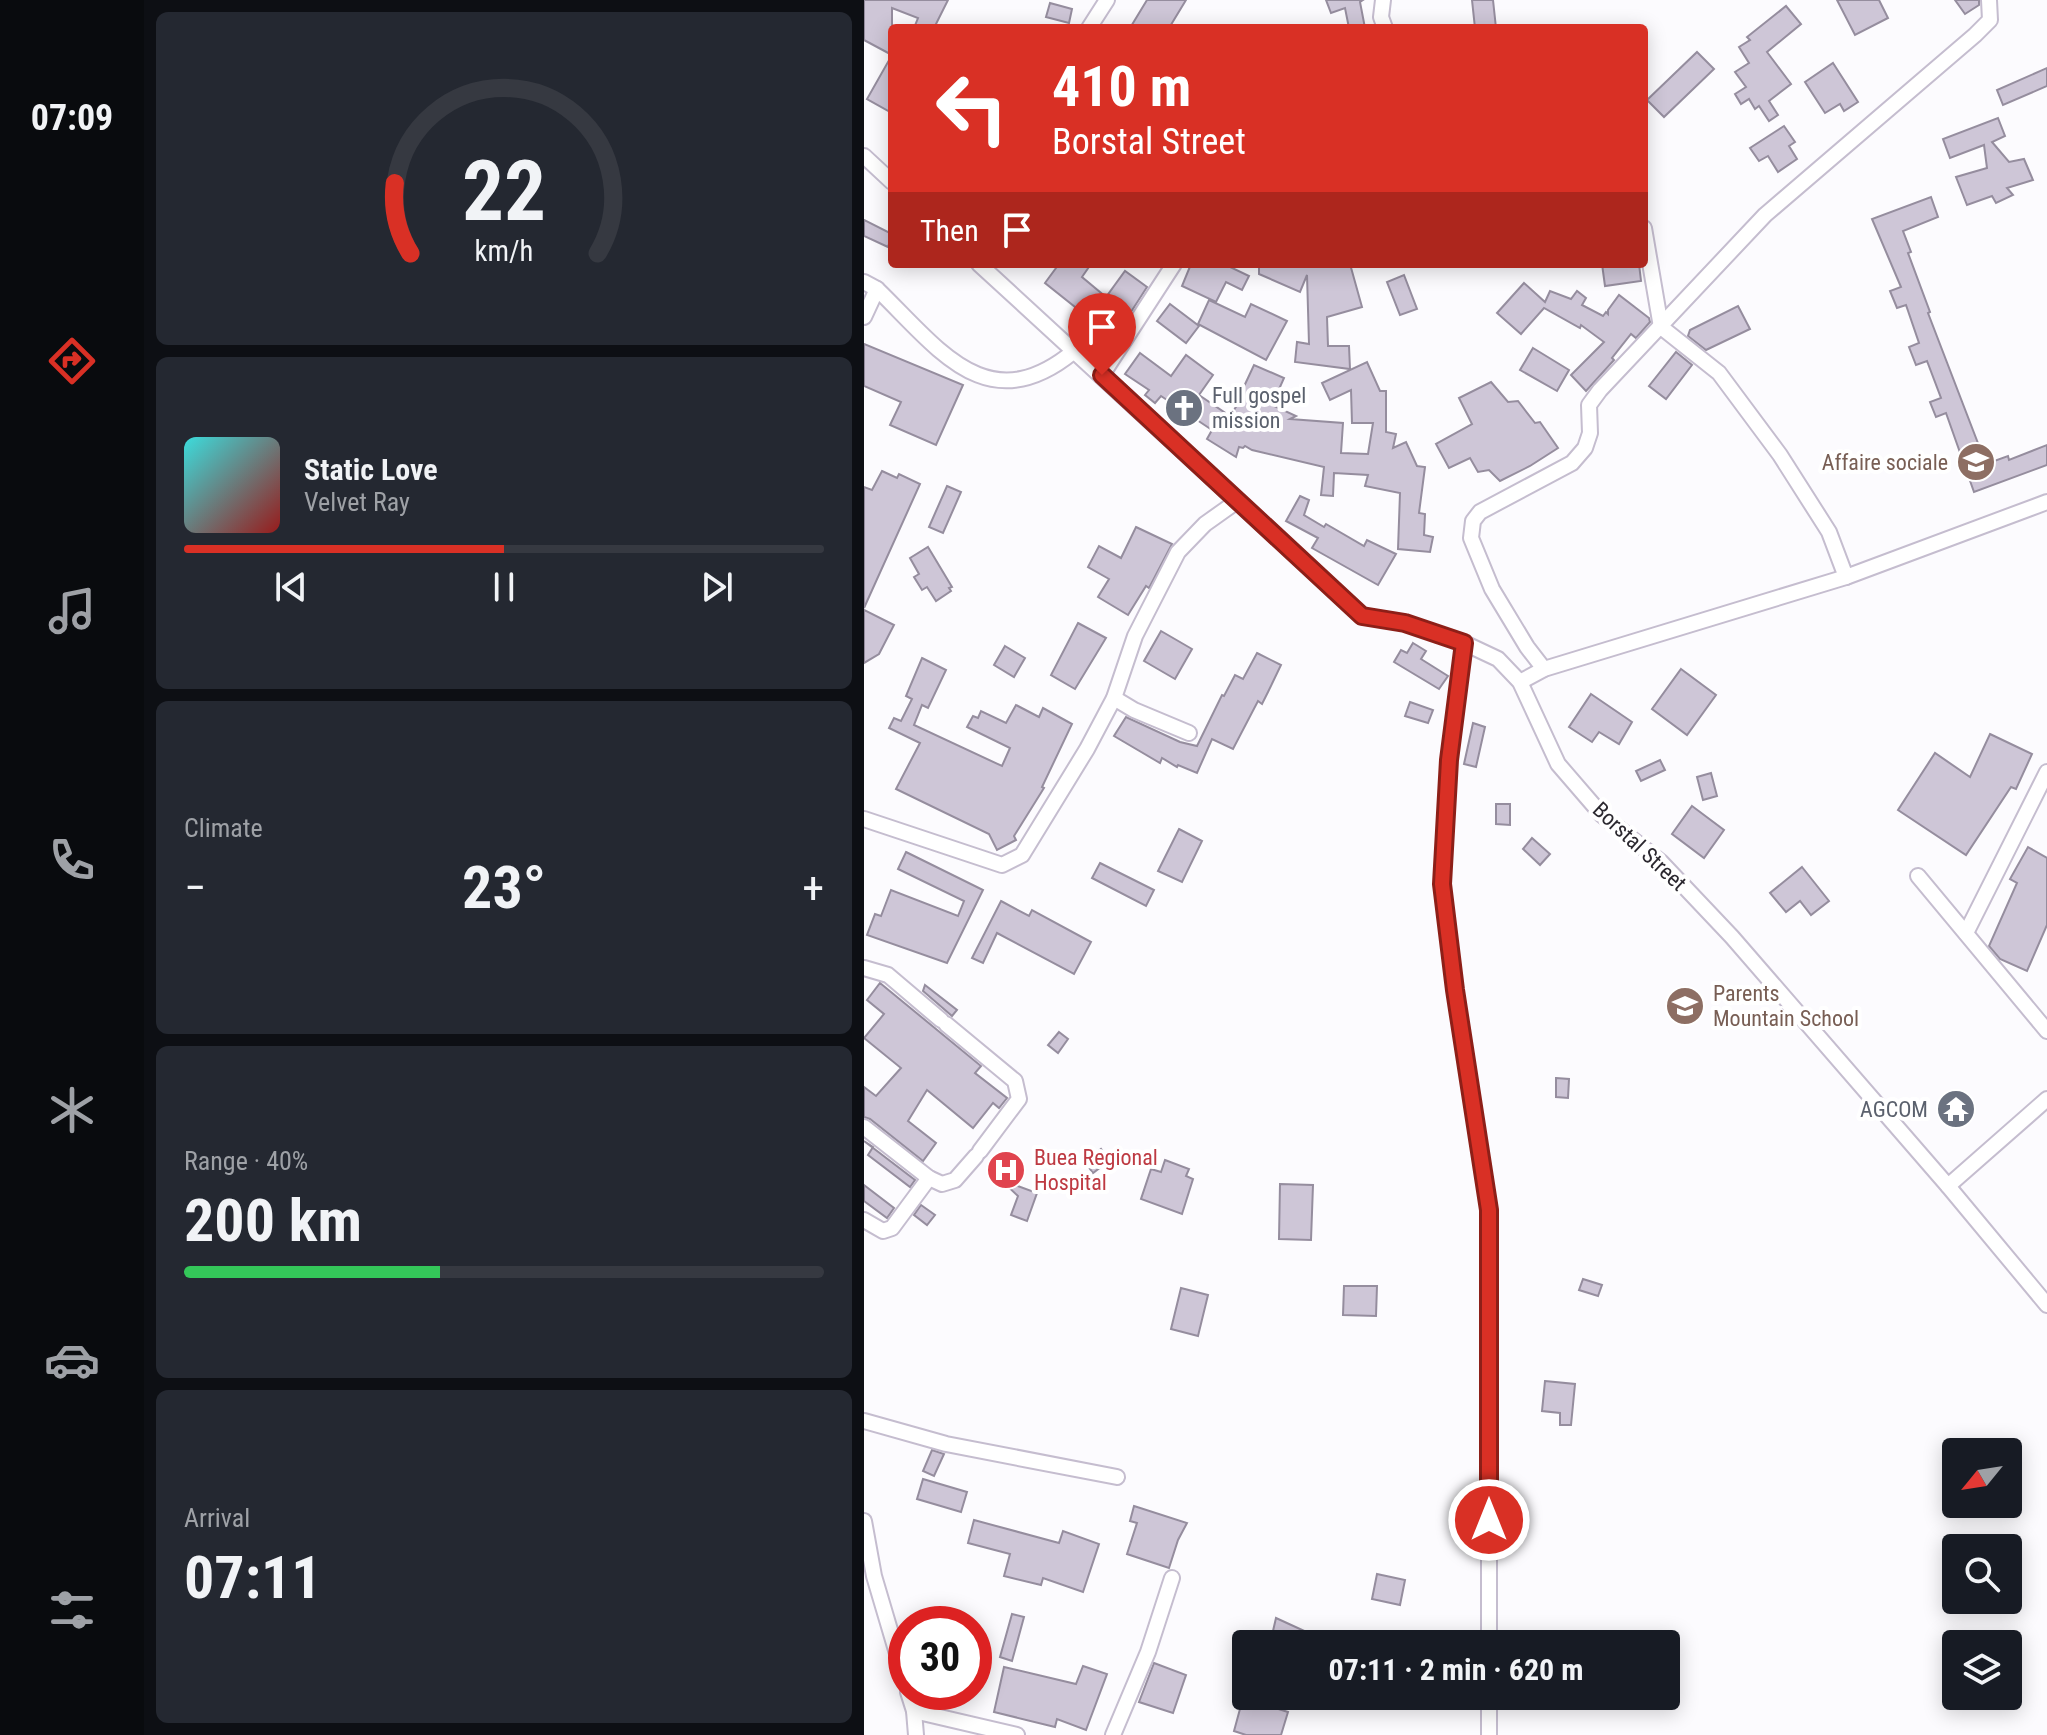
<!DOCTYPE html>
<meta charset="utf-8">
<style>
body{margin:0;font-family:"Roboto Condensed",sans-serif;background:#242831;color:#f1f3f6;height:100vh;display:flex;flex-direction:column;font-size:30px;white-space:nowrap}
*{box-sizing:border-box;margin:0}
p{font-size:26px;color:#9ea1a6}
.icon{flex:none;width:44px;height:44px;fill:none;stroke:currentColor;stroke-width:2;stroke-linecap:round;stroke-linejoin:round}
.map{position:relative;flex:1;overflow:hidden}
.drawer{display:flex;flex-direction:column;gap:12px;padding:12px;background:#0d0f14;width:720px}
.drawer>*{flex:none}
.banner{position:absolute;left:24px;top:24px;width:760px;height:244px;border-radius:8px;box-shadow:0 4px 20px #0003;background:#d93025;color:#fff;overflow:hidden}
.needle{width:52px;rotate:240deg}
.buttons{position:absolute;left:1078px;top:1438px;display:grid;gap:16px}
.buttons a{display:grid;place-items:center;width:80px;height:80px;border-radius:8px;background:#171b24;box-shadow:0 4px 20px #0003;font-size:40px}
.speed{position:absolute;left:24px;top:1606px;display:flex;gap:16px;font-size:40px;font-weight:700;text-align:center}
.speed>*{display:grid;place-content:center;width:104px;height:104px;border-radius:50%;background:#171b24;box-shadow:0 4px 20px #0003;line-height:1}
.speed .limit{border:12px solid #d22;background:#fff;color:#111}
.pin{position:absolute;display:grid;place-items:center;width:68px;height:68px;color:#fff;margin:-82px -34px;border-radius:50% 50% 50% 0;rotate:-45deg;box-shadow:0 0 8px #0007}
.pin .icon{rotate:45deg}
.me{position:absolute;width:88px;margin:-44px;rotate:0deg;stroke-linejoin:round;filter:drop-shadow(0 0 6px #0008)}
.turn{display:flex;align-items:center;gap:28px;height:168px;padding:0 32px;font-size:36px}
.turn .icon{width:104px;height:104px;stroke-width:2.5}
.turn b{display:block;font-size:56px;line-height:68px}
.then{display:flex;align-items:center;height:76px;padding:0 32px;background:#0003;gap:16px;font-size:30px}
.big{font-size:60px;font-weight:700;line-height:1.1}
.drawer .card{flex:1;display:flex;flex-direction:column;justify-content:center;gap:12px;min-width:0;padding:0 28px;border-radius:12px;background:#242831}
.drawer .dial{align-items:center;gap:0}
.dial svg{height:208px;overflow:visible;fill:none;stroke:#363941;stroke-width:7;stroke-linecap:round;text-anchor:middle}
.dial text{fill:#f1f3f6;stroke:none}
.song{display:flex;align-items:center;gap:24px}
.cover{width:96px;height:96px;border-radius:12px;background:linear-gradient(135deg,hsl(180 70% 55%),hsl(0 70% 35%))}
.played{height:8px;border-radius:4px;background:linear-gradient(90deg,#d93025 50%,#363941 50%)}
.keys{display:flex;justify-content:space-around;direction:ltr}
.heat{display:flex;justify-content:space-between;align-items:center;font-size:44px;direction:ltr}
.charge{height:12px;border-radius:6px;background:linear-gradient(90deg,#34c759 40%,#363941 0)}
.trip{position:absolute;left:368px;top:1630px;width:448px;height:80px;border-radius:8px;background:#171b24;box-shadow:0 4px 20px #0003;font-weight:700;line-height:80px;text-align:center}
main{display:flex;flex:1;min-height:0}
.tabs{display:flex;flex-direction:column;width:144px;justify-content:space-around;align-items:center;background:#090b0e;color:#9ea1a6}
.tabs .icon{width:56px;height:56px}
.tabs .on{color:#d93025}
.tabs b{font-size:36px;color:#f1f3f6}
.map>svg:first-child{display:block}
.building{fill:#cec6d7;stroke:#958d9e;stroke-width:2}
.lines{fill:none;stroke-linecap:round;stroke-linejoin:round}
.minor-casing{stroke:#c5bdcf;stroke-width:18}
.minor{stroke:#fff;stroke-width:14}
.route-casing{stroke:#8d1f18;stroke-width:20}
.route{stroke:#d93025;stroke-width:14}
.labels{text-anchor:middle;stroke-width:8;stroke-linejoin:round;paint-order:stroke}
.worship-label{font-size:22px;fill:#5b616d;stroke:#fff;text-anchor:start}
.education-label{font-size:22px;fill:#785e54;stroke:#fff;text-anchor:end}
.street-label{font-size:22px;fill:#2b282f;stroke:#fff}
.health-label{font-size:22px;fill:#be3a42;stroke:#fff;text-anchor:start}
</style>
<main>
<nav class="tabs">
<b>07:09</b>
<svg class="icon on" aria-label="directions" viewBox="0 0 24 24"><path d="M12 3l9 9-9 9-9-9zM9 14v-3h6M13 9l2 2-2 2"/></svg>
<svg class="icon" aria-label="music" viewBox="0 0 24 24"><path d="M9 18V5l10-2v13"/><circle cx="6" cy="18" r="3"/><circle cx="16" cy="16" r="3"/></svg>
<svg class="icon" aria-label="phone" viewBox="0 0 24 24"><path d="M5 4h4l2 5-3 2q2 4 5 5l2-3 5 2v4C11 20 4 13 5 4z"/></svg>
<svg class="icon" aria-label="climate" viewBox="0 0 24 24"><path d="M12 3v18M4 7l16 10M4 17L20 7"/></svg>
<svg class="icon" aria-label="car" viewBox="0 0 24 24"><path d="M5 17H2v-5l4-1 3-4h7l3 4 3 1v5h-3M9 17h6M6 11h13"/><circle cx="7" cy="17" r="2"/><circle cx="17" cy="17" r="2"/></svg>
<svg class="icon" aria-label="filters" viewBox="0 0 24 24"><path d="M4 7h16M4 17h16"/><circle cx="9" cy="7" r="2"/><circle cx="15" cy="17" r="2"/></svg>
</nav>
<section class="drawer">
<div class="card dial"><svg viewBox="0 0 100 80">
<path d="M14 69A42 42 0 1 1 86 69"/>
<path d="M14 69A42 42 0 0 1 8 42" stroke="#d93025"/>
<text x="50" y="56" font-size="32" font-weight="700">22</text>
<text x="50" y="72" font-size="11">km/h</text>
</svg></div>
<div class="card">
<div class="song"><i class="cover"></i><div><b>Static Love</b><p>Velvet Ray</p></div></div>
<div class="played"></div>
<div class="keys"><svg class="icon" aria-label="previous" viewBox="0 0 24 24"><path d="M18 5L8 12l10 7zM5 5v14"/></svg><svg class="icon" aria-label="pause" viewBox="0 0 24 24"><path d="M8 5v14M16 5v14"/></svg><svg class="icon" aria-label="next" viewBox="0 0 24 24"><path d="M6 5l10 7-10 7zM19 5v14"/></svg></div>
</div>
<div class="card"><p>Climate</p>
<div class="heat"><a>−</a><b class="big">23°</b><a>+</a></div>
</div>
<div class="card"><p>Range · 40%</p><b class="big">200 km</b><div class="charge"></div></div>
<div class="card"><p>Arrival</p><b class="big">07:11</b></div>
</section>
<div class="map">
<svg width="1183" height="1735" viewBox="0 0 1183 1735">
<rect width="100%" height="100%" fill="#fcfbfe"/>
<g class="building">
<polygon points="0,0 84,0 70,28 50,28 54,18 28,8 28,113 3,99 28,55 0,40"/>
<polygon points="283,0 322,0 305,28 266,28"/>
<polygon points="462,0 499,0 496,2 501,28 485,28 481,8 467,13"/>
<polygon points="608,0 629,0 632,28 611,28"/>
<polygon points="973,0 1015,0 1024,18 991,35"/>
<polygon points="1091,0 1115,0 1115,5 1101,14"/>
<polygon points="186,3 208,9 205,23 182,17"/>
<polygon points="922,6 937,24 903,52 927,84 905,101 914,115 905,121 895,106 891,109 885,99 877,104 871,94 882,87 871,72 885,63 875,47 886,40 883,37"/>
<polygon points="833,52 850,69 800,117 783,100"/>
<polygon points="969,63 994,102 980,111 976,104 961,113 941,82"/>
<polygon points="1183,68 1183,86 1139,105 1133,90"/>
<polygon points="1134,118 1141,136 1128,142 1145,162 1160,159 1169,180 1143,188 1149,195 1132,203 1128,196 1103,205 1092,177 1123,168 1120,145 1086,158 1079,139"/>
<polygon points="920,126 931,142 925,146 933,159 914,172 904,156 895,161 886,148"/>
<polygon points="1067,197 1074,217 1039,231 1047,252 1044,253 1066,312 1064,313 1122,464 1144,456 1145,460 1183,445 1183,465 1110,492 1082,413 1072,417 1066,402 1077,398 1063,361 1052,365 1045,347 1055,343 1042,305 1033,308 1026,291 1037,287 1008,219"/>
<polygon points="0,220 28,234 24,247 0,236"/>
<polygon points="195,264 227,264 218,277 242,297 261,271 283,287 247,343 222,324 226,319 181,283"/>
<polygon points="327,264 360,264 385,276 378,290 362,282 352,302 318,286"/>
<polygon points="395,264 486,264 498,307 463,317 464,346 485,346 486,369 431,362 433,342 445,344 443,275 436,292 395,274"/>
<polygon points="738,264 775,264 777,281 741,286"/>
<polygon points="540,275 553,309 536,315 523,282"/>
<polygon points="660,283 681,302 686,291 707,299 713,291 722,298 718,305 739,316 742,312 744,314 744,310 755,295 785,318 786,322 772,338 767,334 748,358 750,360 722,391 707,375 740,342 717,325 716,328 680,308 657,334 633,313"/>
<polygon points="345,300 381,317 387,304 423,321 402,360 334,324"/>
<polygon points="306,304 335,326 322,343 293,321"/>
<polygon points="874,306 886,329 842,350 824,336 826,330"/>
<polygon points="0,344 99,385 72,445 26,425 37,402 0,386"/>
<polygon points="669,348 705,370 693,391 656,370"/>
<polygon points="812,352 828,365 802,399 785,386"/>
<polygon points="276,353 307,376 322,355 349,375 335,395 366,416 379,396 376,395 390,365 420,378 408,405 432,416 426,419 479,423 477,453 504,454 509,423 488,423 487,390 466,400 458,383 503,362 516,391 522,391 522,432 532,434 529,448 542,442 553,466 561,467 555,513 561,514 560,535 569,537 566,552 534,549 536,493 501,486 504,475 470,473 469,496 457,495 460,467 388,450 381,446 379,448 375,447 372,457 343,439 348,430 297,396 291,403 281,395 285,390 261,374"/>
<polygon points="627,382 644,402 654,401 671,423 676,422 694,448 666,466 636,481 625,470 614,472 606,458 585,468 572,444 608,424 595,398"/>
<polygon points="18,471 33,478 35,474 56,484 0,608 0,487 8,490"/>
<polygon points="83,486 97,492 79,533 65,527"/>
<polygon points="436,496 445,500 440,515 460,527 462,524 500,546 503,540 532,554 514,585 448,548 454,538 422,521"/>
<polygon points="272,527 308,544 285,588 282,586 264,615 234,597 245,579 224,567 235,546 257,558"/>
<polygon points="64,547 88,587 85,588 87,591 72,601 63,587 58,590 50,577 55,574 46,558"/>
<polygon points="0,610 30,625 15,654 0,663"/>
<polygon points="214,623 242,638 211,689 187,675"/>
<polygon points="297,631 328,649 311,679 280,661"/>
<polygon points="549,643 562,651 557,659 584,676 575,689 530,662 537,650 543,653"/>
<polygon points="141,646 161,658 150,677 130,665"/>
<polygon points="393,653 417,665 404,692 398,704 394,701 369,749 348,739 333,773 314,765 313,767 298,758 296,763 250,736 262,717 316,742 333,746 358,695 360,696 371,675 379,679"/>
<polygon points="58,658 82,670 64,708 58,705 50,725 138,766 146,748 103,727 109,716 114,718 117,711 142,723 152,705 175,717 179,708 208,724 178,787 180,788 150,836 152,840 133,850 125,834 32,789 56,743 25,728 30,718 37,721 48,699 42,696"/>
<polygon points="817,669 852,695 823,735 788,709"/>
<polygon points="727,694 768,722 755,744 735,732 728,742 705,727"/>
<polygon points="546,702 569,710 564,723 541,716"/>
<polygon points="609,723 621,727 612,767 600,764"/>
<polygon points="1126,734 1168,754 1152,789 1147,787 1102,855 1034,810 1071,753 1106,777"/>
<polygon points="796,760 801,770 777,781 772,771"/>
<polygon points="847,773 853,796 839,800 833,777"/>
<polygon points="632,804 646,804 646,825 632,824"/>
<polygon points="828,806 860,830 840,858 808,834"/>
<polygon points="315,829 338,841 318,882 294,871"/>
<polygon points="668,838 686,854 676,865 659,849"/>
<polygon points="1164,847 1183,858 1183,925 1163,971 1136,959 1125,946 1153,883 1146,879"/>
<polygon points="42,852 119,890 83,963 3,935 11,914 17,916 27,890 94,916 100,901 34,869"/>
<polygon points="236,863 290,890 282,906 228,878"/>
<polygon points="938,867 965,901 947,915 936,901 922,912 906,893"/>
<polygon points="137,901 165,916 168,910 227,942 210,974 133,933 119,963 108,958"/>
<polygon points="16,983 117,1066 111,1073 143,1098 135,1108 129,1103 109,1128 63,1090 44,1121 72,1143 59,1161 6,1119 0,1117 0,1087 12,1096 37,1068 0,1038 20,1014 3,1000"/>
<polygon points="61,985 93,1010 88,1016 59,991"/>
<polygon points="195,1032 204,1039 194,1053 184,1045"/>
<polygon points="692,1078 705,1079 704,1098 692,1097"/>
<polygon points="0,1141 51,1180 46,1187 4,1155 9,1147"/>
<polygon points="237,1149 246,1160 229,1173 221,1162"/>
<polygon points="301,1160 325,1169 322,1176 329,1179 318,1214 277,1199 287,1169 297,1172"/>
<polygon points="137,1180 173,1193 163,1221 147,1215 154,1196"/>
<polygon points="416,1184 449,1185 447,1240 415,1239"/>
<polygon points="0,1185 30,1208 23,1218 0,1201"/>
<polygon points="57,1205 71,1215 63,1225 50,1215"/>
<polygon points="719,1279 738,1285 734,1296 715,1290"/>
<polygon points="480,1286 513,1286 512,1316 479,1315"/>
<polygon points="317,1288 344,1295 334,1336 307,1329"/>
<polygon points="681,1381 711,1384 707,1425 696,1425 696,1413 678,1411"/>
<polygon points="68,1450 80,1454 70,1476 59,1471"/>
<polygon points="59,1479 103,1492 97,1512 53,1499"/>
<polygon points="270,1506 323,1523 314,1540 305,1568 263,1554 273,1523 266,1521"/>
<polygon points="110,1520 195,1543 199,1531 235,1544 219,1592 179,1578 177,1585 140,1576 146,1554 104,1543"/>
<polygon points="513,1574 541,1580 536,1605 508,1599"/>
<polygon points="148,1614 160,1617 148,1661 136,1657"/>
<polygon points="412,1618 447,1634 443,1644 406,1644"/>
<polygon points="290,1663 322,1675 309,1713 275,1702"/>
<polygon points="219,1666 243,1674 222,1730 193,1719 191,1727 130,1712 140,1667 212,1684"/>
<polygon points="379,1698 424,1712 417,1735 382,1735 370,1731"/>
</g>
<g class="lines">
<defs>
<g id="minor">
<polyline points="519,0 517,17 521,28"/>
<polyline points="225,28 243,0"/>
<polyline points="0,156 28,182"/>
<polyline points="780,228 797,327 855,373 916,455 965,532 982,577"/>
<polyline points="115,264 498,616 541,623 600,643 634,659 656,682 694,764 738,815 797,862 868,937 1084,1186 1183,1305"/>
<path d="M0 282 13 289C74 348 123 422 209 352"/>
<polyline points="0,317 13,289"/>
<polyline points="238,375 310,264"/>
<polyline points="600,643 585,760 578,884 591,990 625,1210 625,1644"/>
<polyline points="680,669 663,647 628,589 607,538 609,521 616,512 708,463 721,448 726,433 725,405 736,390 901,215 1111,35 1126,20 1125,0"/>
<polyline points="656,682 680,669 982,577 1183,502"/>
<polyline points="250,698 270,710 325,733"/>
<polyline points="0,819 138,865 158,855 223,749 250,698 271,636 314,552 341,524 372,502"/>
<polyline points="1054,876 1183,1031"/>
<polyline points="1102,933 1183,772"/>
<polyline points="0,968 24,975 77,1020"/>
<polyline points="82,1024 151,1081 155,1099 116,1151"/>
<polyline points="0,1127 65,1178 78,1184 91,1180 112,1156"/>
<polyline points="1084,1186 1183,1099"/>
<polyline points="0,1220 19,1231 28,1228 65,1178"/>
<polyline points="0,1421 82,1444 253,1477"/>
<polyline points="0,1521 10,1576 42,1684"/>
<polyline points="44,1692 50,1711 52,1735"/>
<polyline points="625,1696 625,1735"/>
<polyline points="50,1711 153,1735"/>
<polyline points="249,1735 284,1652 308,1578"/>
</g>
</defs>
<use href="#minor" class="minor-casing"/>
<use href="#minor" class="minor"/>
</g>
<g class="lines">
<defs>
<polyline id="route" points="238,375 498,616 541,623 600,643 585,760 578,884 591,990 625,1210 625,1520"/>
</defs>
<use href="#route" class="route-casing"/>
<use href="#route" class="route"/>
</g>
<defs>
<symbol id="church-disc" viewBox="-11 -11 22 22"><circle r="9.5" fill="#6b7280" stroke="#fff"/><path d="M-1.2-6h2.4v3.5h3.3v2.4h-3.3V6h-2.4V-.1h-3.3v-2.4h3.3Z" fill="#fff"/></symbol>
<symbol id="university-disc" viewBox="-11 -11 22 22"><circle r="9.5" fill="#8d6e63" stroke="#fff"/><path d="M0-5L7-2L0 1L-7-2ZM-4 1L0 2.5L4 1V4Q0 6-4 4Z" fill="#fff"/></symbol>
<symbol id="school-disc" viewBox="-11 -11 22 22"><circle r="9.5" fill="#8d6e63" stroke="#fff"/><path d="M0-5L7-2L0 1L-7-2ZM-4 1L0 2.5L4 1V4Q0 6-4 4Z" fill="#fff"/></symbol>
<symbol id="temple-disc" viewBox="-11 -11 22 22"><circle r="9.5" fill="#6b7280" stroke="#fff"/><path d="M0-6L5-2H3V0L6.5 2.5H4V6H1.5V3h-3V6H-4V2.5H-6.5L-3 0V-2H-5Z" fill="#fff"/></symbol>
<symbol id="hospital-disc" viewBox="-11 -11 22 22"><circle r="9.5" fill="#e0444e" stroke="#fff"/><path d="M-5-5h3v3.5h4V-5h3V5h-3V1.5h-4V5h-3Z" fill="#fff"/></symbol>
</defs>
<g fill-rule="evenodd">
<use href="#church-disc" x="298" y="386" width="44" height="44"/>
<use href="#university-disc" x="1090" y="440" width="44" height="44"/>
<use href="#school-disc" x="799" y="984" width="44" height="44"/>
<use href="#temple-disc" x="1070" y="1087" width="44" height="44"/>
<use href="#hospital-disc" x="120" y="1148" width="44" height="44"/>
</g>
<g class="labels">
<g class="worship-label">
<text x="348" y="403">Full gospel<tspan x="348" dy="25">mission</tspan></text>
<text x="1064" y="1117" text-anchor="end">AGCOM</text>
</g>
<g class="education-label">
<text x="1084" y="470">Affaire sociale</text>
<text x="849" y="1001" text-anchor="start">Parents<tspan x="849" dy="25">Mountain School</tspan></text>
</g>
<g class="street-label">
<text transform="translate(776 846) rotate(43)" y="8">Borstal Street</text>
</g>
<g class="health-label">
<text x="170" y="1165">Buea Regional<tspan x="170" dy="25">Hospital</tspan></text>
</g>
</g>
</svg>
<div class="buttons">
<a><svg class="needle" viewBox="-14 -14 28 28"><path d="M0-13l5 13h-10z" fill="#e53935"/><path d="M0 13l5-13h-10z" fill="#9ea1a6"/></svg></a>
<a><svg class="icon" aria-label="search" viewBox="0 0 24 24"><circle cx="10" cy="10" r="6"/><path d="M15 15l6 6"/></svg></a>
<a><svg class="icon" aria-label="layers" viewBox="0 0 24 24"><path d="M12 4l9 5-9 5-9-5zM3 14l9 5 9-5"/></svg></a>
</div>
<div class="speed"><div class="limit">30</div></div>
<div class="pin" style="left:238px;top:375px;background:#d93025"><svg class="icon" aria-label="arrive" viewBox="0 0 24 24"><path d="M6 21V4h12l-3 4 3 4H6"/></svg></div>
<svg class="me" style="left:625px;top:1520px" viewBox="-20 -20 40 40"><circle r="17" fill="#d93025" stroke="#fff" stroke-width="3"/><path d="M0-11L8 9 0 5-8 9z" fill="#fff"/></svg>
<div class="trip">07:11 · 2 min · 620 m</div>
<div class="banner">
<div class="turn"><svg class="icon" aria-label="left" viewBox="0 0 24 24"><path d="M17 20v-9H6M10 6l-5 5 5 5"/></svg><div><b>410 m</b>Borstal Street</div></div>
<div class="then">Then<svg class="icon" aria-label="arrive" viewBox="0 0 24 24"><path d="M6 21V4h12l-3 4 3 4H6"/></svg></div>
</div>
</div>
</main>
